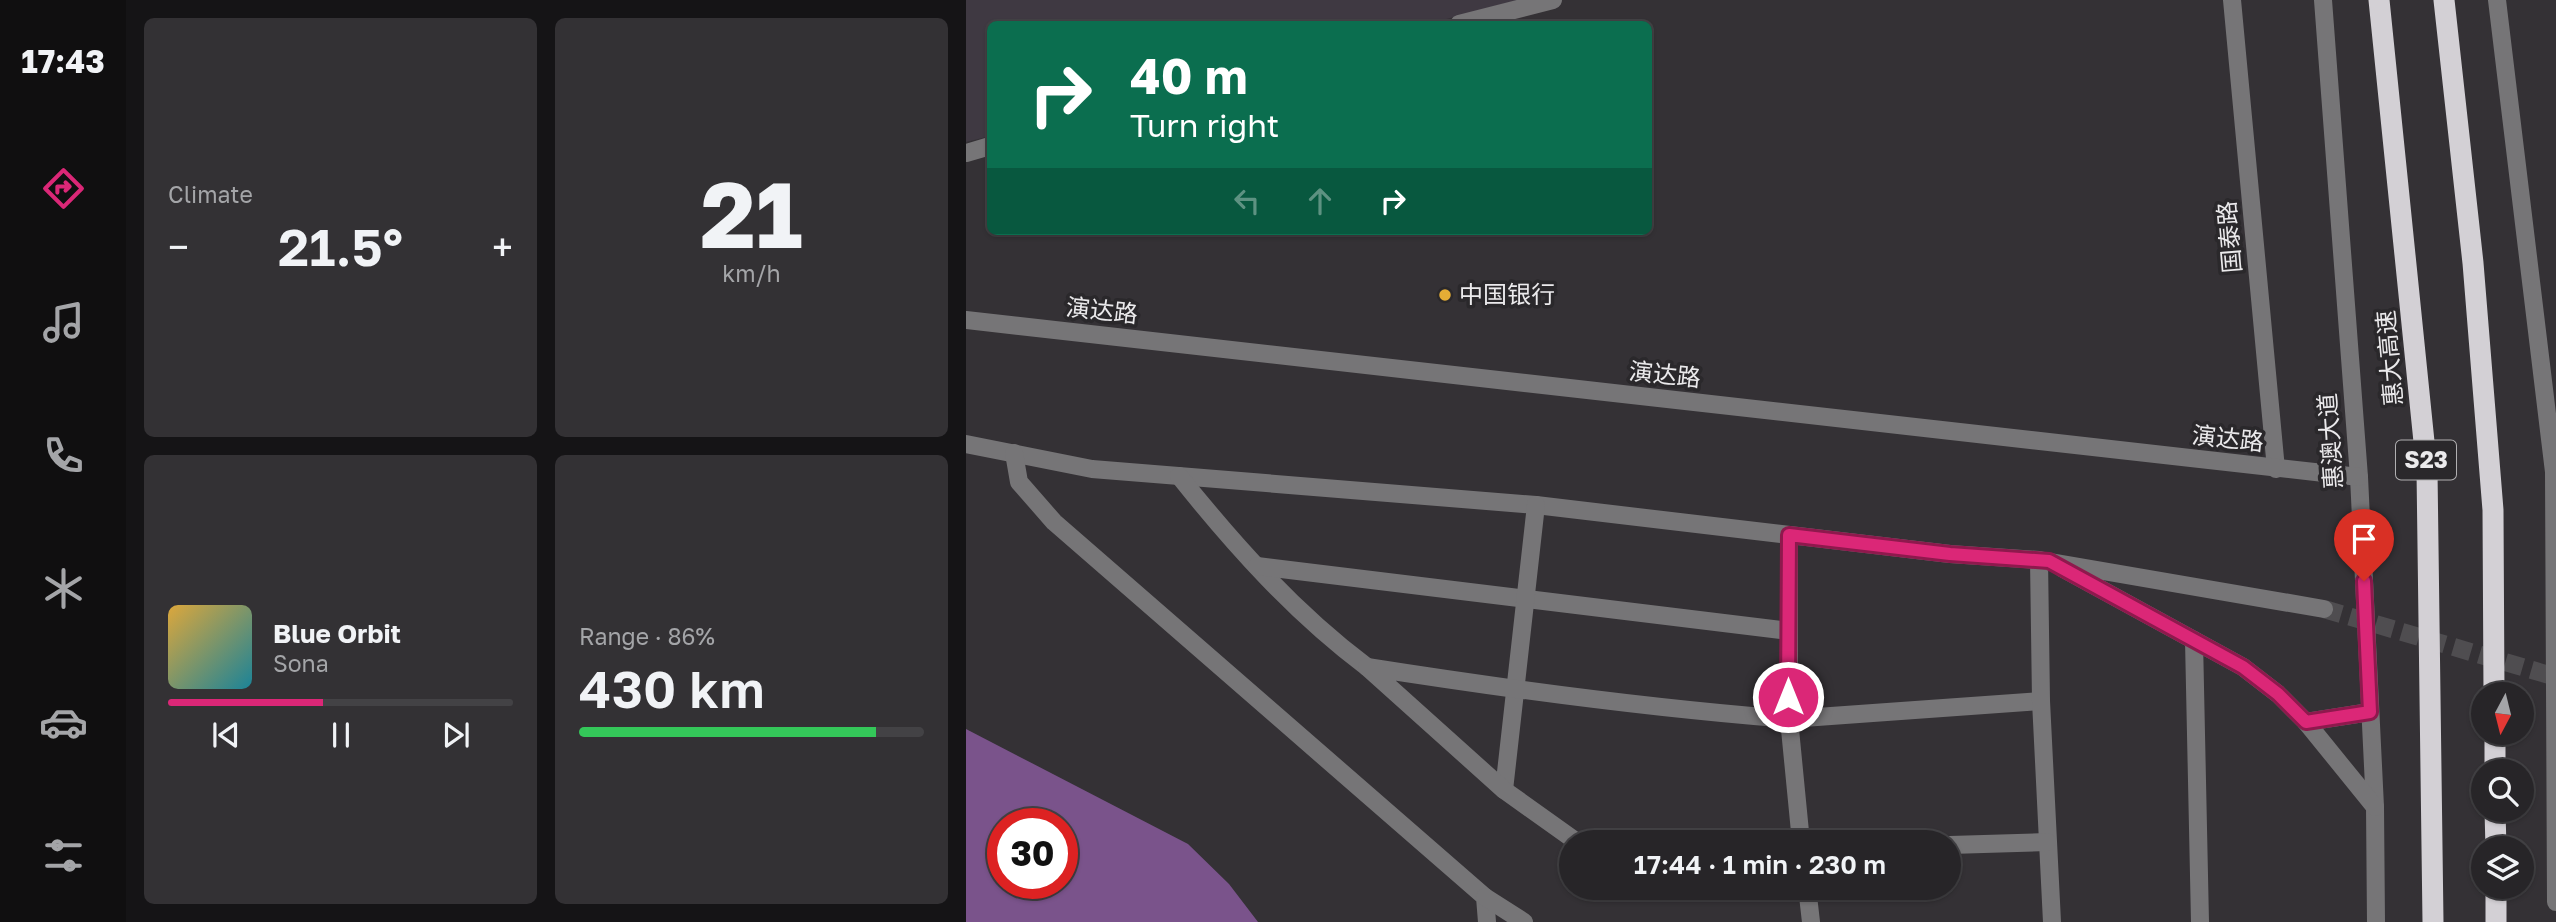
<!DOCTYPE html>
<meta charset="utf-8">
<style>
body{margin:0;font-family:"Golos Text","Noto Sans SC",sans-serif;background:#333134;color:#f1f3f6;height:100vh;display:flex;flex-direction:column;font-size:26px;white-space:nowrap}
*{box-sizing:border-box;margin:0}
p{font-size:23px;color:#a4a5a8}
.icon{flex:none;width:38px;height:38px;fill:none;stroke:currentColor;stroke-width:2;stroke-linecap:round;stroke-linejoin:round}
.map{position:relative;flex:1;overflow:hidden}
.details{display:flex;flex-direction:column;gap:18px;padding:18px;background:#151416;width:840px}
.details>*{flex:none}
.top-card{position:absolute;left:21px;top:21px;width:665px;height:214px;border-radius:10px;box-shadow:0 2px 5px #0004,0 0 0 2px #434245;background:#0b6e4f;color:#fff;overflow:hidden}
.needle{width:46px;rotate:187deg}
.controls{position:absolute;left:1505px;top:682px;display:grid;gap:14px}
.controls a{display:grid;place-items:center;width:63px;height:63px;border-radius:50%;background:#272528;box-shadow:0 2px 5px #0004,0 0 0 2px #434245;font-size:35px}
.speed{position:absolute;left:21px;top:808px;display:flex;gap:14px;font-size:35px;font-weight:700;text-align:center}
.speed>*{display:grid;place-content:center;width:91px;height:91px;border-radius:50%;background:#272528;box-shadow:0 2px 5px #0004,0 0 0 2px #434245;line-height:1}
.speed .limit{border:10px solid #d22;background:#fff;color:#111}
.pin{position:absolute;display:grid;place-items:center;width:60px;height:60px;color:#fff;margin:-72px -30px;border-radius:50% 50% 50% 0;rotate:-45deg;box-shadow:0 0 7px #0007}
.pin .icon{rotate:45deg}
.me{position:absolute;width:77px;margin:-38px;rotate:0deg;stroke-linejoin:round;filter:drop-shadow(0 0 5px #0008)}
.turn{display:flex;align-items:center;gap:24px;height:147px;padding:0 28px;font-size:32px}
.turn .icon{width:91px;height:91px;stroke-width:2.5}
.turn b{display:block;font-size:49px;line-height:60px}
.lanes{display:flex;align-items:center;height:66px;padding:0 28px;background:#0003;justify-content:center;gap:35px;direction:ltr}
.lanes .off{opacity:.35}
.big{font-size:52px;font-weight:600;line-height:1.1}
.details .tile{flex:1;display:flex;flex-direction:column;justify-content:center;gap:10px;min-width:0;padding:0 24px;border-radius:10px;background:#333134}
.details .dial{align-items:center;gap:0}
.dial b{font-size:91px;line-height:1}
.song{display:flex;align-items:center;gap:21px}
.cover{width:84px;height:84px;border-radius:10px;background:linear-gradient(135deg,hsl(40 70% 55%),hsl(190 70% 35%))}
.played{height:7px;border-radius:4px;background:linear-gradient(90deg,#db2777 45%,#434245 45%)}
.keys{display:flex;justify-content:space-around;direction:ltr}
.heat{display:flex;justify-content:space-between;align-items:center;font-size:38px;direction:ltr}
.charge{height:10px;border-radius:5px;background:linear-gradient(90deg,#34c759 86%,#434245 0)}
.details .tiles{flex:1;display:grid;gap:18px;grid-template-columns:repeat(2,1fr)}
.trip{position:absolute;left:593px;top:830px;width:402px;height:70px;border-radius:35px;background:#272528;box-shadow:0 2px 5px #0004,0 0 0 2px #434245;font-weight:600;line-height:70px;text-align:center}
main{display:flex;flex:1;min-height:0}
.menu{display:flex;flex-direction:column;width:126px;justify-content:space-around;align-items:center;background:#100f10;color:#a4a5a8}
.menu .icon{width:49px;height:49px}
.menu .selected{color:#db2777}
.menu b{font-size:32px;color:#f1f3f6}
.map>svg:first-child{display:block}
.built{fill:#3f3942}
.forest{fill:#7a538b;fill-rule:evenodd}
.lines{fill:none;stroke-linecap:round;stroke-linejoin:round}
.minor-tunnel{stroke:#4f4d50;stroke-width:18;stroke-dasharray:18 9;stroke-linecap:butt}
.minor{stroke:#767577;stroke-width:18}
.highway{stroke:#d3d0d5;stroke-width:21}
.route-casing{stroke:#8e194d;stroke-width:18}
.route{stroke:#db2777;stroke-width:12}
.poi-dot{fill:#e5ad35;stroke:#2a282b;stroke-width:2.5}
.labels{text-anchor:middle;stroke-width:7;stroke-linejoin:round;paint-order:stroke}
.shield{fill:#2a282b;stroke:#b1b0b2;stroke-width:2}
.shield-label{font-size:23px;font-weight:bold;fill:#ebeaec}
.street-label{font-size:24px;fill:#ebeaec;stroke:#2a282b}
.poi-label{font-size:24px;fill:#ebeaec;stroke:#2a282b;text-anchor:start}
</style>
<main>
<nav class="menu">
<b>17:43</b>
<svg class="icon selected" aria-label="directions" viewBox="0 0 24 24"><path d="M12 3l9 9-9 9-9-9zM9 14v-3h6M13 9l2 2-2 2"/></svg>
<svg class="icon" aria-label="music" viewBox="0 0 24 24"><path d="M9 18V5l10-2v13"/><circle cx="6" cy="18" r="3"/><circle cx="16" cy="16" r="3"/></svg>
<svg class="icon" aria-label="phone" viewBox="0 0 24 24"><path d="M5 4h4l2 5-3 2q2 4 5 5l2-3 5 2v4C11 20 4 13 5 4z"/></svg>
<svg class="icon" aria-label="climate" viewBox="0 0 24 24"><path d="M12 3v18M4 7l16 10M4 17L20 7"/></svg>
<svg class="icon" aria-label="car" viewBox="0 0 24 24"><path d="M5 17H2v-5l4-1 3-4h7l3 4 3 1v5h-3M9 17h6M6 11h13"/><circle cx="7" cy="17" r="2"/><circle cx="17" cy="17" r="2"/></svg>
<svg class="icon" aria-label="filters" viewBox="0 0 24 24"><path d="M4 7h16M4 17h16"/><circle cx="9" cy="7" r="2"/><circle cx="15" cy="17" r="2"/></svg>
</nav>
<section class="details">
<div class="tiles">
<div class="tile"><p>Climate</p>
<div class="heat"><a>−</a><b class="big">21.5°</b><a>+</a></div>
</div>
<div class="tile dial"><b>21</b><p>km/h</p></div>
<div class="tile">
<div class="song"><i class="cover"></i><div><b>Blue Orbit</b><p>Sona</p></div></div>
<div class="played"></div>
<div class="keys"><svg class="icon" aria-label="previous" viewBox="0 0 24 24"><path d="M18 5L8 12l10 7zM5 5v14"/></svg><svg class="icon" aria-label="pause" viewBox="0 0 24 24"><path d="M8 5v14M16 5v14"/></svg><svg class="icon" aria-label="next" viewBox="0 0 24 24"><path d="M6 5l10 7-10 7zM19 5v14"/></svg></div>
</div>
<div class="tile"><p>Range · 86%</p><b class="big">430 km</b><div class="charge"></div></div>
</div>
</section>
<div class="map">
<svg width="1590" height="922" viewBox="0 0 1590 922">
<rect width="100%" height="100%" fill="#343135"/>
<polygon class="built" points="0,0 552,0 462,24 24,24 24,136 0,142"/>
<path class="forest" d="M0 729 222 844 263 884 292 922H0ZM37 824H96V884H37Z"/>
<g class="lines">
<polyline class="minor-tunnel" points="1358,609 1590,677"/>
<g class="minor">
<polyline points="1266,0 1310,469"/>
<polyline points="1357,0 1393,477 1409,807 1410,922"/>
<polyline points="1531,0 1588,472 1590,902"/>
<polyline points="493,24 587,0"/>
<polyline points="0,153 24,146"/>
<polyline points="0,320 1393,477"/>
<polyline points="0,444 126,469 570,505 984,554 1073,560 1358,609"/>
<polyline points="48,453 53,482 88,522 519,897 521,922"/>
<path d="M213 476C269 546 329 613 401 667"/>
<polyline points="823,535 823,719 1075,701"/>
<polyline points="1073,560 1075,701 1086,922"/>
<polyline points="291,566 823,631"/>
<polyline points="1096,568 1277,667 1312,694 1340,722 1409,807"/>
<polyline points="1228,640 1234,922"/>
<polyline points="1340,722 1404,712"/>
<polyline points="538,790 570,505"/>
<path d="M611 842 538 790 401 667C541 689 681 708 823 719L835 842"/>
<polyline points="984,845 1081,842"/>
<polyline points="841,887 845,922"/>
<polyline points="519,897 558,922"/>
</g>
<g class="highway">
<polyline points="1413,0 1461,471 1467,922"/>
<polyline points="1478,0 1507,263 1527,510 1528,695"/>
<polyline points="1529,733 1529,772"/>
<polyline points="1529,810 1530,849"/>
<polyline points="1530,887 1530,922"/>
</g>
</g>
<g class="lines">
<defs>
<polyline id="route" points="822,697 823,535 984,554 1083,561 1277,667 1312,694 1340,722 1404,712 1398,581"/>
</defs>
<use href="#route" class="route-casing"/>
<use href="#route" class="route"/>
</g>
<circle class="poi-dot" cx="479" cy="295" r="7"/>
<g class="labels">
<rect class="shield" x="1430" y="440.5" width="60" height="39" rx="5"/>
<g class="shield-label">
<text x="1460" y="468">S23</text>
</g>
<g class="street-label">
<text transform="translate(1264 237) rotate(-95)" y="8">国泰路</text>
<text transform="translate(136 311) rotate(6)" y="8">演达路</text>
<text transform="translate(1424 358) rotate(-95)" y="8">惠大高速</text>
<text transform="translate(699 375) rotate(6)" y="8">演达路</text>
<text transform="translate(1262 439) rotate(6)" y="8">演达路</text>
<text transform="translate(1365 441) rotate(-94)" y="8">惠澳大道</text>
</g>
<g class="poi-label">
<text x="493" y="303">中国银行</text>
</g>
</g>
</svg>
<div class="controls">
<a><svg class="needle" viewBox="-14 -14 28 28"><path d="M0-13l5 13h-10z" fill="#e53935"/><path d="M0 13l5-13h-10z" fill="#a4a5a8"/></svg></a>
<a><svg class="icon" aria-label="search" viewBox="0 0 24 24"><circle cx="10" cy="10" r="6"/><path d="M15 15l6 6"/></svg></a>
<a><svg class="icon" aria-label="layers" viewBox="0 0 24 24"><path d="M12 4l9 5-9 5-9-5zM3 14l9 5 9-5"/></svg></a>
</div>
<div class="speed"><div class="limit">30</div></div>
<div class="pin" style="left:1398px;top:581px;background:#d93025"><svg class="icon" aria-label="arrive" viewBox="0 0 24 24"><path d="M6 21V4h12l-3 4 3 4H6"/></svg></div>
<svg class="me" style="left:822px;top:697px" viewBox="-20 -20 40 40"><circle r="17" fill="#db2777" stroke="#fff" stroke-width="3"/><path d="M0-11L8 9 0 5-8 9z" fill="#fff"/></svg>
<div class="trip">17:44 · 1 min · 230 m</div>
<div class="top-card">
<div class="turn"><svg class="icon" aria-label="right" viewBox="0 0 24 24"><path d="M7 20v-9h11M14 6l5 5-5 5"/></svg><div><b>40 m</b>Turn right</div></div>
<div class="lanes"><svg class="icon off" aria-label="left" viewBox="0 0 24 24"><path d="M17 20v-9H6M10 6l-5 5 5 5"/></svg><svg class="icon off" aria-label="ahead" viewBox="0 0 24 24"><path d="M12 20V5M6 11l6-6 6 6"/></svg><svg class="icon" aria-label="right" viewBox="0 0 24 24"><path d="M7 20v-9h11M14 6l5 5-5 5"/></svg></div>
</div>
</div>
</main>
